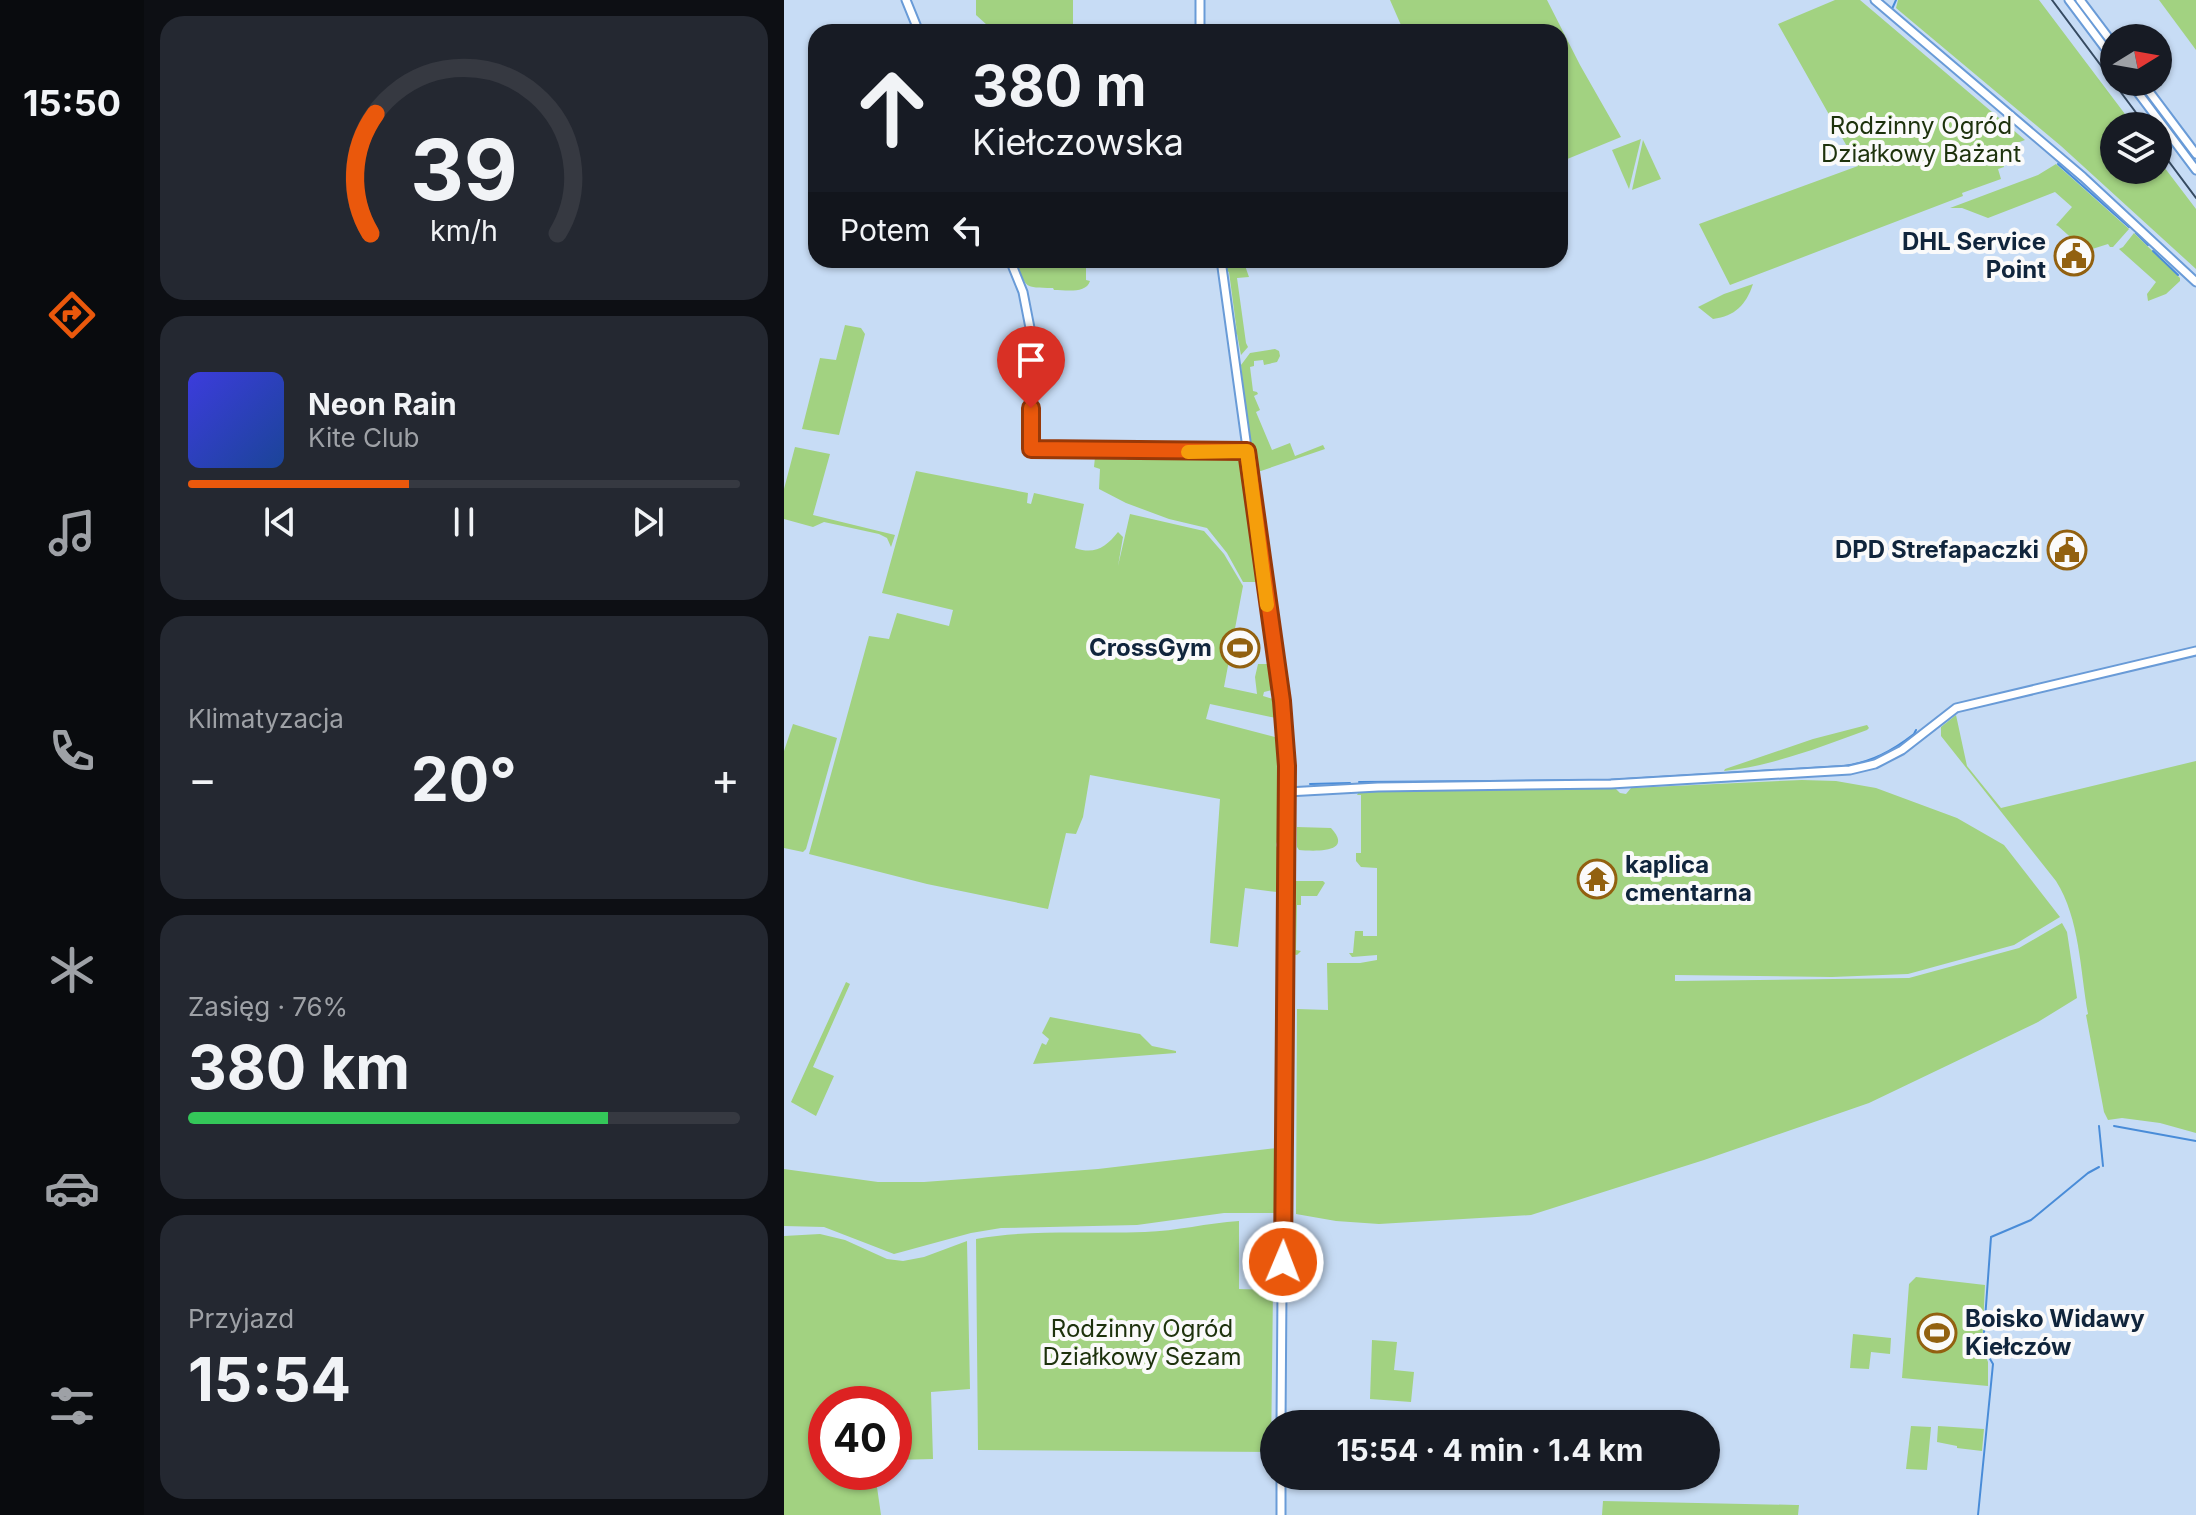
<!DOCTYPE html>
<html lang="pl">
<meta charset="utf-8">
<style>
body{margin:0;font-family:Inter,sans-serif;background:#242831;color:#f1f3f6;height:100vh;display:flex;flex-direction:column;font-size:30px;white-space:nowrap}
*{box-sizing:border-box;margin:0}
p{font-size:26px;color:#9ea1a6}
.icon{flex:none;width:44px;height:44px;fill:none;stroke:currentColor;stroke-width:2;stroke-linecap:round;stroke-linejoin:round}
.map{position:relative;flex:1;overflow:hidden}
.sheet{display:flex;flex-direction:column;gap:16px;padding:16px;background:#0d0f14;width:640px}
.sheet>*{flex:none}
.banner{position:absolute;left:24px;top:24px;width:760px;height:244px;border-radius:24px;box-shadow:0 2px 6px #0004;background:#171b24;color:#f1f3f6;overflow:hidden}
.needle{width:52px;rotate:79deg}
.controls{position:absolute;left:1316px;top:24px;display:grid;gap:16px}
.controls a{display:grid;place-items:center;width:72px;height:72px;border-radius:50%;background:#171b24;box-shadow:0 2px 6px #0004;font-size:40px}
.speed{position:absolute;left:24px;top:1386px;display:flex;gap:16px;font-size:40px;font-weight:700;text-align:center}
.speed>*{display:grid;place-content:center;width:104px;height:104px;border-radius:50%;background:#171b24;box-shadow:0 2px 6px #0004;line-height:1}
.speed .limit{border:12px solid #d22;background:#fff;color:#111}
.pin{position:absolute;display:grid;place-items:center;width:68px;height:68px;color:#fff;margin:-82px -34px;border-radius:50% 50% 50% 0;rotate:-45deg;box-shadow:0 0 8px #0007}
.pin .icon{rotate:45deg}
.me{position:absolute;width:88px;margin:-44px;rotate:1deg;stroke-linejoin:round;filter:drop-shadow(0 0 6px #0008)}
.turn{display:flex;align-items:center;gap:28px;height:168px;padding:0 32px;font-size:36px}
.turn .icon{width:104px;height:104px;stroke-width:2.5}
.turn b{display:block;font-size:56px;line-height:68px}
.then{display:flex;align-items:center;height:76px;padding:0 32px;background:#0003;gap:16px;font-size:30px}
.big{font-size:60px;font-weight:700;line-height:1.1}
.sheet .tile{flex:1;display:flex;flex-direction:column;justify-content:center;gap:12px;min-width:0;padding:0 28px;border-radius:24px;background:#242831}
.sheet .dial{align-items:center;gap:0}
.dial svg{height:208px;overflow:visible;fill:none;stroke:#363941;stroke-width:7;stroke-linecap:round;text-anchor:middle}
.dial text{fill:#f1f3f6;stroke:none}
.song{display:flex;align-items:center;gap:24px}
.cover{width:96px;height:96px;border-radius:12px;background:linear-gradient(135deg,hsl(240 70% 55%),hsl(220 70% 35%))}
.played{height:8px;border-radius:4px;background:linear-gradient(90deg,#ea580c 40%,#363941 40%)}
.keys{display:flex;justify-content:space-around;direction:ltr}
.heat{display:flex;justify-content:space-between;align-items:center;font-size:44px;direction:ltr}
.charge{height:12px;border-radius:6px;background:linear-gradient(90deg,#34c759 76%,#363941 0)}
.trip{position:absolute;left:476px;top:1410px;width:460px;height:80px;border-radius:40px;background:#171b24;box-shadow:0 2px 6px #0004;font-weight:700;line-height:80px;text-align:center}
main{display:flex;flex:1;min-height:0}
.dock{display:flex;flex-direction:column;width:144px;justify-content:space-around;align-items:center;background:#090b0e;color:#9ea1a6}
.dock .icon{width:56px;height:56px}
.dock .selected{color:#ea580c}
.dock b{font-size:36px;color:#f1f3f6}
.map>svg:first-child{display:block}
.green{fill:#a2d281}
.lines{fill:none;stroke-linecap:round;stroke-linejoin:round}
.stream{stroke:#498cd8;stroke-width:2}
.secondary-casing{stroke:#699bd7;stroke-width:11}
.secondary{stroke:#fff;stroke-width:7}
.rail{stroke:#364b62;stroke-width:2}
.route-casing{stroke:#983908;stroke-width:20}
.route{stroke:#ea580c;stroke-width:14}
.slow{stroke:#f59e0b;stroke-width:14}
.labels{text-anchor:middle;stroke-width:8;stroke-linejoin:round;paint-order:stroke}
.park-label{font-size:24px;fill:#1d320c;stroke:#fafafa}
.poi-label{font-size:24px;font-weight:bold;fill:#10253c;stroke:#fafafa;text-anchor:end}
</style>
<main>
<nav class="dock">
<b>15:50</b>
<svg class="icon selected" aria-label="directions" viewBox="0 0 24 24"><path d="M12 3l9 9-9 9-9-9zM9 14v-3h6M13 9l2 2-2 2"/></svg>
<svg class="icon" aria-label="music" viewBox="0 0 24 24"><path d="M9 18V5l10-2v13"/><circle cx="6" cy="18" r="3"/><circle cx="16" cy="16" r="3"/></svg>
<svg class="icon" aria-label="phone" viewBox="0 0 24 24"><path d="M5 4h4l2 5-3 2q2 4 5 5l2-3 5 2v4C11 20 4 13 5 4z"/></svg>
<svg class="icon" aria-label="climate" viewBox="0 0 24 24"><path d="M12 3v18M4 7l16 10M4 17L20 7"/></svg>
<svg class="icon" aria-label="car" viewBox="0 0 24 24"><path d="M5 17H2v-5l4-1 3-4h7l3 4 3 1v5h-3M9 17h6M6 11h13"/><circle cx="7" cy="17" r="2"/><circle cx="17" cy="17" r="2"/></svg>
<svg class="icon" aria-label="filters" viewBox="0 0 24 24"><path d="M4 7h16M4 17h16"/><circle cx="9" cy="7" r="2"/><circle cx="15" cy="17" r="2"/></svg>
</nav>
<section class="sheet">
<div class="tile dial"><svg viewBox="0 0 100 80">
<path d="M14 69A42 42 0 1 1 86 69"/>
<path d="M14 69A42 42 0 0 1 16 23" stroke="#ea580c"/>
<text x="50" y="56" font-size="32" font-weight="700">39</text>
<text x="50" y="72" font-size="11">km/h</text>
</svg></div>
<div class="tile">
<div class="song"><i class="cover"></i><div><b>Neon Rain</b><p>Kite Club</p></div></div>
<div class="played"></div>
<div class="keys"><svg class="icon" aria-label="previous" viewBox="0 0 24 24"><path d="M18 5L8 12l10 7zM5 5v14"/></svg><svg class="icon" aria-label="pause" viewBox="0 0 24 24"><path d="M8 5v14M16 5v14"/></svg><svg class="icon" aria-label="next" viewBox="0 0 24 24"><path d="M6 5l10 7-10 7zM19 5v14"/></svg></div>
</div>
<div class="tile"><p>Klimatyzacja</p>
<div class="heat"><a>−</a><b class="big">20°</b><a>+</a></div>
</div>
<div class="tile"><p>Zasięg · 76%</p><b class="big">380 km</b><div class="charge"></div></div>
<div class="tile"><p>Przyjazd</p><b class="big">15:54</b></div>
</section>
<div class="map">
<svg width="1412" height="1515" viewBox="0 0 1412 1515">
<rect width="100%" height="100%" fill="#c7dcf5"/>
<g class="green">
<polygon points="192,0 289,0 289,32 203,32 203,25 192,15"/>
<polygon points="606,0 763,0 796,65 837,137 776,162 776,32 620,32"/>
<polygon points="1051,0 1076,0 1241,140 1216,149 1220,167 1214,169 1217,179 1178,193 1179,196 946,285 915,224 1074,166 994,24"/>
<polygon points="1114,0 1255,0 1350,126 1330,126 1330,170 1374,170 1374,159 1412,209 1412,269 1277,146 1112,8"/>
<polygon points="1375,0 1412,0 1412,50"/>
<polygon points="857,139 845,189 828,150"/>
<polygon points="859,140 877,179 848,190"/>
<polygon points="1272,164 1345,229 1329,247 1326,247 1324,244 1302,251 1274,226 1272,225 1288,207 1271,192 1204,218 1178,208 1166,208 1254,175"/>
<polygon points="1350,233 1396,278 1396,281 1382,294 1364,301 1363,294 1372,282 1335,249 1339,247"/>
<path d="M231 260H302V280L306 281C302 294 282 290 270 290L269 288C238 288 243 288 231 260Z"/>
<polygon points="441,260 459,260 465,277 453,278 462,343 464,347 457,355 453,334 450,335 448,307 453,332 445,272 443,271"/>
<path d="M969 284C962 305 951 316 929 319L914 307 940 294Z"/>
<polygon points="61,325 77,328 81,334 55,435 18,429 36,358 52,360"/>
<polygon points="491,349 495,351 496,356 493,362 480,365 479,360 470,361 470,366 466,367 469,391 473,392 474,394 470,396 476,410 472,412 488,450 506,443 511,456 539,445 541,449 468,474 457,365 466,353"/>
<polygon points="11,447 46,454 29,515 111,535 107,547 103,538 95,534 40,522 29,527 0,519 0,489"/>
<polygon points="311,457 341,460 350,457 456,457 473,582 459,582 443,553 423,528 385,519 342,503 315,489 316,469 310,467"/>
<path d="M132 471 244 493 243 503 247 504 250 493 300 504 291 548C311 555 322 547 334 532L339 537 334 566 346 514 420 531 440 554 459 586 440 687 473 694 471 677 474 664H485L488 690 480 692 479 696 489 699 492 718 426 704 422 719 495 738 500 765 499 823 492 845 499 865 498 879 493 892 461 888 454 947 426 943 436 799 306 775 299 817 292 834 282 833 264 909 143 884 25 854 85 636 105 639 113 613 165 626 169 610 98 593Z"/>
<path d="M1172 715 1183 766 1217 808 1412 761V1133L1376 1123 1338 1118 1324 1120 1320 1112 1302 1015 1304 1014C1296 970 1296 919 1272 881L1157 736V727Z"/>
<polygon points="9,724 53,738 22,849 19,852 0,848 0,751"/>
<path d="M1083 725 1085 728 1083 730C1037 747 988 766 940 771L941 769 1029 739Z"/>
<polygon points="1018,780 1052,781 1092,788 1173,818 1220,845 1276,917 1230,945 1124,974 1048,977 891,975 891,981 1125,978 1235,948 1278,923 1283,932 1293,998 1254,1022 1085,1103 920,1160 747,1215 595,1224 552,1221 512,1214 513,1009 544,1010 543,963 576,963 593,960 593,955 568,957 565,953 569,953 571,931 579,931 579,936 593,936 593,868 577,867 572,861 572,853 577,853 577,795 573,795 576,790 831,788 836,793 842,794 847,788"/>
<path d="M513 827 547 828C571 854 528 851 515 850L513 847Z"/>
<polygon points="509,881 539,881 541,883 533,896 517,896 517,905 513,905 512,950 517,951 513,955 508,954 505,949 505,883"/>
<polygon points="62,982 66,984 29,1067 50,1076 32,1116 7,1102"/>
<polygon points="266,1017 356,1034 368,1046 392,1051 392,1053 249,1064 258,1043 262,1045 265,1039 258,1033"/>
<polygon points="493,1148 493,1213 440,1213 353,1225 217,1228 187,1233 110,1254 40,1227 0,1226 0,1169 94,1182 140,1182 314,1169"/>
<path d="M455 1221V1289L489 1290 487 1452 194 1450 192 1239C248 1229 305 1234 361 1232 393 1231 423 1223 455 1221Z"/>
<polygon points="36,1234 61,1240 103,1259 119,1261 140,1257 183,1241 186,1389 147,1392 149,1459 110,1460 110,1404 42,1404 42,1472 91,1472 93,1485 87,1486 93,1487 97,1515 0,1515 0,1236"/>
<polygon points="1132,1277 1201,1285 1198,1347 1204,1362 1204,1386 1118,1378 1125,1284"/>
<polygon points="1069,1334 1107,1338 1106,1354 1087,1352 1085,1369 1066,1368"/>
<polygon points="588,1340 613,1342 610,1370 630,1372 627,1402 586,1399"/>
<polygon points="1127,1426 1147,1427 1143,1470 1122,1469"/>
<polygon points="1154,1426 1200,1429 1198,1451 1173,1448 1173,1446 1153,1442"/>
<polygon points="819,1501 1013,1505 1015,1505 1014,1515 818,1515"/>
</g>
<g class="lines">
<g class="stream">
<polyline points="1108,9 1112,0"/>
<polyline points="1274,164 1345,227"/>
<polyline points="1352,233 1364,245"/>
<polyline points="1369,251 1394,275"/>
<path d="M575 782 824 780 1060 766C1088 762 1108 751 1130 734L1132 730"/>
<polyline points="526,784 566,783"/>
<polyline points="1315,1126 1319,1166"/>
<polyline points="1330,1126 1412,1141"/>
<polyline points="1194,1515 1209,1364 1199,1347 1207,1237 1247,1220 1304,1173 1315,1167"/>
</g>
<defs>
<g id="secondary">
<polyline points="122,0 135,32"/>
<polyline points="1091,0 1299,177 1412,282"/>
<polyline points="1285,0 1330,60"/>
<polyline points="1296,0 1330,45"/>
<polyline points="416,32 416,0"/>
<polyline points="1346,82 1412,170"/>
<polyline points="1358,82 1412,154"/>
<polyline points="226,260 239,292 246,328 247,449 463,451"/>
<polyline points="437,260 498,701 502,755 497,1424"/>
<polyline points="503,792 594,787 827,784 1066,770 1091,764 1118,750 1172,708 1412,651"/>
<polyline points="497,1515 497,1476"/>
</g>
</defs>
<use href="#secondary" class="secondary-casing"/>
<use href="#secondary" class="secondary"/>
<g class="rail">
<polyline points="1268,0 1362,126"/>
<polyline points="1374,147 1412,198"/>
</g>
</g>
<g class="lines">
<defs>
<polyline id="route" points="247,408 247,449 463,451 498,701 503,766 499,1262"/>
</defs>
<use href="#route" class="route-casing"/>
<use href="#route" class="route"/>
<polyline class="slow" points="404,452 463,451 483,605"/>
</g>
<defs>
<symbol id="civic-ring" viewBox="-11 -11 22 22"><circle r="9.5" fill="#fafafa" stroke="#926110" stroke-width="1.5"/><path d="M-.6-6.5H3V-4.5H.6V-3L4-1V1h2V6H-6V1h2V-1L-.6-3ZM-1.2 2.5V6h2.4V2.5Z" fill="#926110"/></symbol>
<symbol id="stadium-ring" viewBox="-11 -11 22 22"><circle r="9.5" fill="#fafafa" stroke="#926110" stroke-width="1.5"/><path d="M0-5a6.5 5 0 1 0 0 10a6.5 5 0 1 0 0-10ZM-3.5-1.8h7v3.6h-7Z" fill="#926110"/></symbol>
<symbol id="temple-ring" viewBox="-11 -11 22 22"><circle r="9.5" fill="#fafafa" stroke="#926110" stroke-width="1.5"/><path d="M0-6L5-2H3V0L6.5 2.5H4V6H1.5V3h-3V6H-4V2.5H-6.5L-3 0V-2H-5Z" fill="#926110"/></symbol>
</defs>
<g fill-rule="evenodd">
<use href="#civic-ring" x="1268" y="234" width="44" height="44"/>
<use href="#civic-ring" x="1261" y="528" width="44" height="44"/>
<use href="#stadium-ring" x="434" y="626" width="44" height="44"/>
<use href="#temple-ring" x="791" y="857" width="44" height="44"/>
<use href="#stadium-ring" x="1131" y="1311" width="44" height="44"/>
</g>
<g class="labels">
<g class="park-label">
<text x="1137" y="134">Rodzinny Ogród<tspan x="1137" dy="28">Działkowy Bażant</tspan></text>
<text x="358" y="1337">Rodzinny Ogród<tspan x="358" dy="28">Działkowy Sezam</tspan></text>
</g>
<g class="poi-label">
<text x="1262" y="250">DHL Service<tspan x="1262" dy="28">Point</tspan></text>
<text x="1255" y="558">DPD Strefapaczki</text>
<text x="428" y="656">CrossGym</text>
<text x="841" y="873" text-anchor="start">kaplica<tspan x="841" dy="28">cmentarna</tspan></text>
<text x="1181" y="1327" text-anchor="start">Boisko Widawy<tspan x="1181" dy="28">Kiełczów</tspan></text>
</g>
</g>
</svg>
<div class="controls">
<a><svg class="needle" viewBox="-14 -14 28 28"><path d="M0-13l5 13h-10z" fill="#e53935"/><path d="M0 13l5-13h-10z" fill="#9ea1a6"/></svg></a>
<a><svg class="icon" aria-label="layers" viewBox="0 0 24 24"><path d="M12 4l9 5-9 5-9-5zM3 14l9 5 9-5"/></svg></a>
</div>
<div class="speed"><div class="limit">40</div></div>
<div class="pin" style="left:247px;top:408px;background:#d93025"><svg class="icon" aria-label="arrive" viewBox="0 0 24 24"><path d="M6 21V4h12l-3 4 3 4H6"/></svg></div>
<svg class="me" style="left:499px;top:1262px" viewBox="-20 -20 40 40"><circle r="17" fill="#ea580c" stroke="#fff" stroke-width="3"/><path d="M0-11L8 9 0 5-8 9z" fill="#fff"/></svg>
<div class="trip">15:54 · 4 min · 1.4 km</div>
<div class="banner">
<div class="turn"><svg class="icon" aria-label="ahead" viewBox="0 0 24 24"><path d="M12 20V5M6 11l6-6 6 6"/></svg><div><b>380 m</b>Kiełczowska</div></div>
<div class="then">Potem<svg class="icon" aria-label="left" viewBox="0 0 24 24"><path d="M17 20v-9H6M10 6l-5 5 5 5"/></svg></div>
</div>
</div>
</main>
